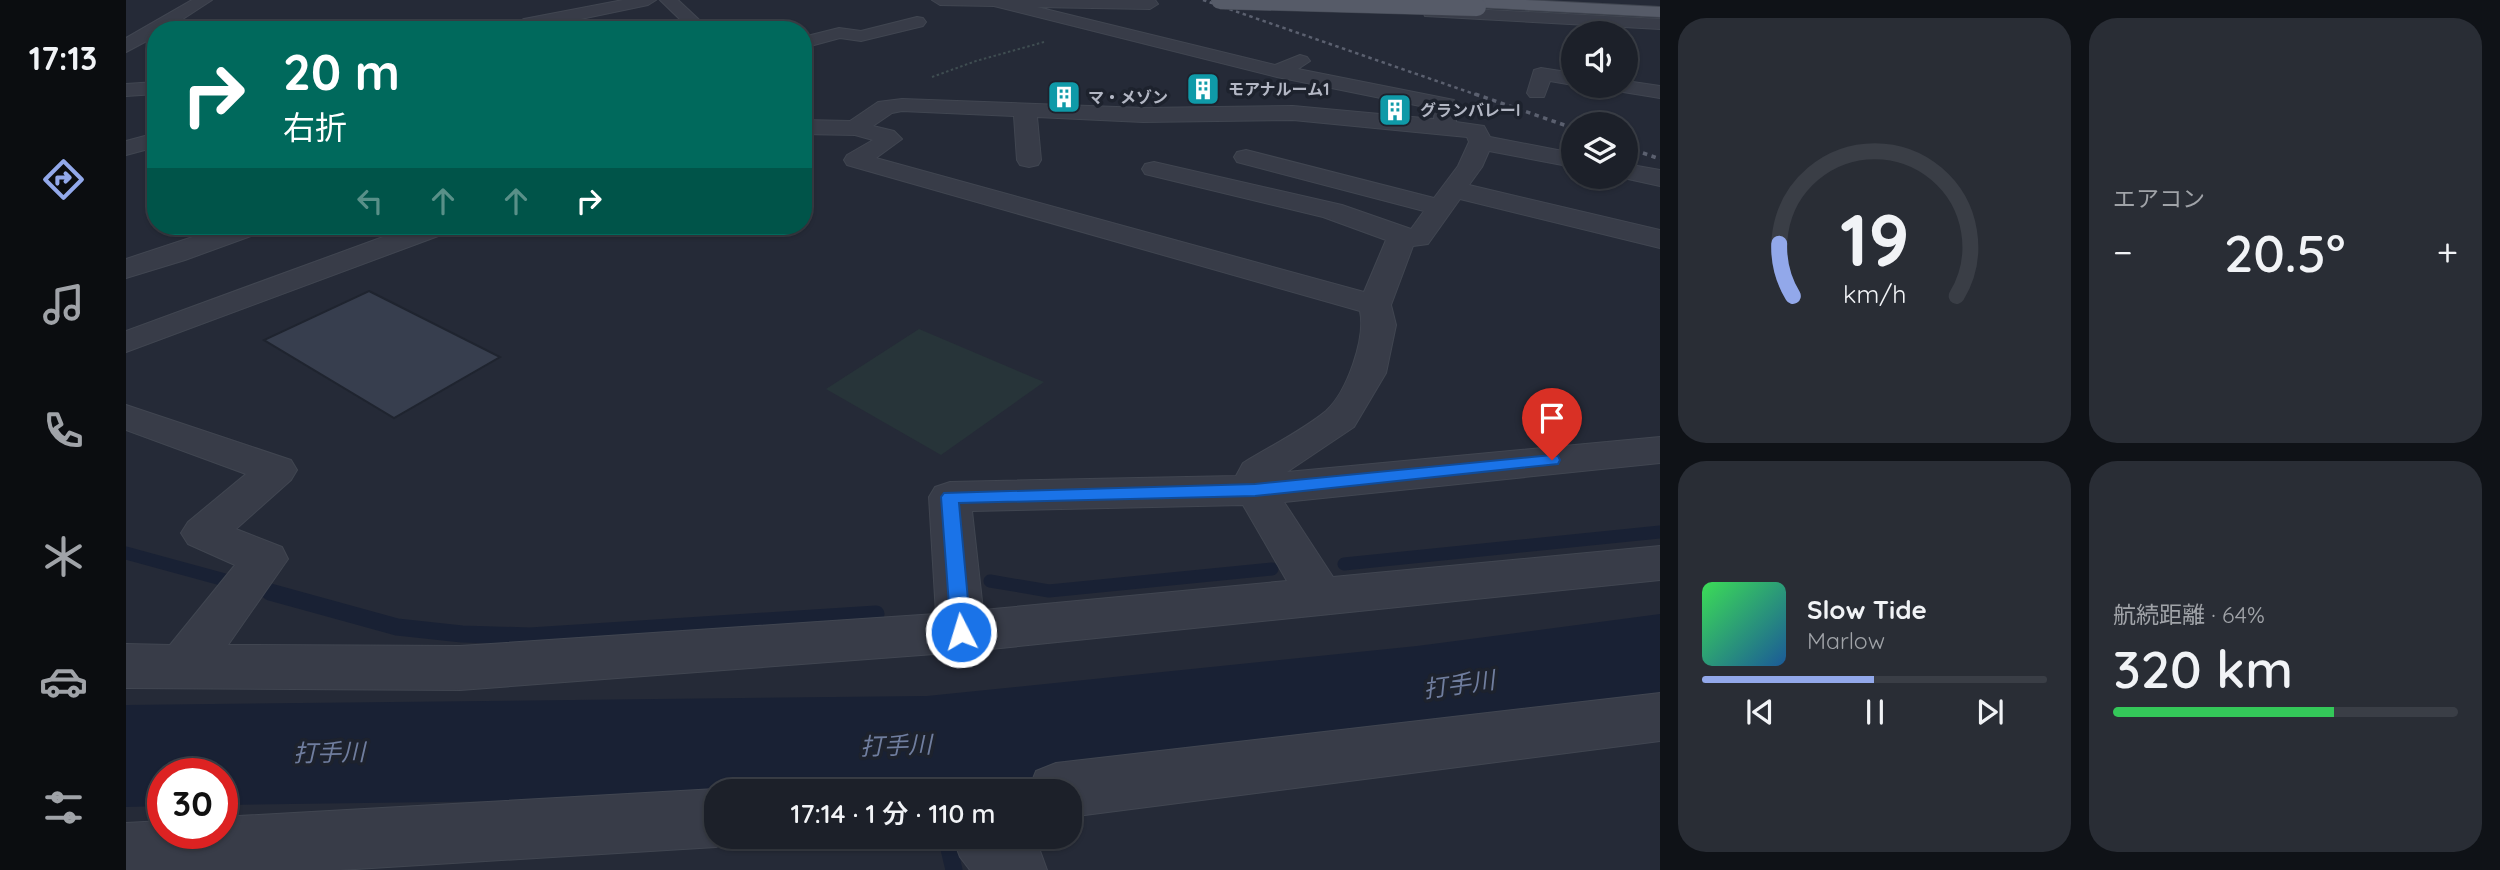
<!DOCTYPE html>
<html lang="ja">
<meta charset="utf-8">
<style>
body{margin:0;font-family:Quicksand,"Noto Sans JP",sans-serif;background:#292d35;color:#f1f3f6;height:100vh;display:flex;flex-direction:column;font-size:26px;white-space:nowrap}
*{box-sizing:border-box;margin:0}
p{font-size:23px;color:#a0a3a8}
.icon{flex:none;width:38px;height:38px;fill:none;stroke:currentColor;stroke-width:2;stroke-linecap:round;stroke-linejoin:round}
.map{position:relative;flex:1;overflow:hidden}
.panel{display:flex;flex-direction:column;gap:18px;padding:18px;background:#0f1217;width:840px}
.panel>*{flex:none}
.banner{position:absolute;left:21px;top:21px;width:665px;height:214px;border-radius:28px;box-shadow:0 2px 5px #0004,0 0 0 2px #3a3e46;background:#00695c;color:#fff;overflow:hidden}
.tools{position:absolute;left:1435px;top:21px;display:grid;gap:14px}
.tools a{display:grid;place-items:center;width:77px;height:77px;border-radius:50%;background:#1c2029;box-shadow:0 2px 5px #0004,0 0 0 2px #3a3e46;font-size:35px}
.speed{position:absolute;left:21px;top:758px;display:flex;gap:14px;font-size:35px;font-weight:700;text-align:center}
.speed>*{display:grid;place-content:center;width:91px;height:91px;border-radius:50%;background:#1c2029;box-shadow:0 2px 5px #0004,0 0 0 2px #3a3e46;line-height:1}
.speed .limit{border:10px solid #d22;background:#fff;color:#111}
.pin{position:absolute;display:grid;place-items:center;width:60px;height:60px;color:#fff;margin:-72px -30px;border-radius:50% 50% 50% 0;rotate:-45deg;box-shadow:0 0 7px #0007}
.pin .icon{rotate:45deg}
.me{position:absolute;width:77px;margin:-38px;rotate:355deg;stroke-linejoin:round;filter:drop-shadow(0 0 5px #0008)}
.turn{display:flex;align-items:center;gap:24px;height:147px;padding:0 21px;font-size:32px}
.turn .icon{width:91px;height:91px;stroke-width:2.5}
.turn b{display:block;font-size:49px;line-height:60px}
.lanes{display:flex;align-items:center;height:66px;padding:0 21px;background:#0003;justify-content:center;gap:35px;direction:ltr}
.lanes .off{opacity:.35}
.big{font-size:52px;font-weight:600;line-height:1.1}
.panel .widget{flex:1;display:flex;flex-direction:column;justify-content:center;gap:10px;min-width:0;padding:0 24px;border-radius:28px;background:#292d35}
.panel .dial{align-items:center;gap:0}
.dial svg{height:182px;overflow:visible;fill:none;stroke:#3a3e46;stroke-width:7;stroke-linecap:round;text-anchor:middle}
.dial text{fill:#f1f3f6;stroke:none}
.song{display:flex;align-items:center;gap:21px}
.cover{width:84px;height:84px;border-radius:10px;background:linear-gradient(135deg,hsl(130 70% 55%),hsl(210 70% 35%))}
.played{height:7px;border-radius:4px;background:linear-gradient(90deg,#92a8ea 50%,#3a3e46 50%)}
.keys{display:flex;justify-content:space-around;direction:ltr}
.heat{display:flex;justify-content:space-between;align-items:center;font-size:38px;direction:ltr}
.charge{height:10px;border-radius:5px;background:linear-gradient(90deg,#34c759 64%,#3a3e46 0)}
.panel .tiles{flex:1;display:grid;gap:18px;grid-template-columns:repeat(2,1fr)}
.trip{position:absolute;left:578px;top:779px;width:378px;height:70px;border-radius:28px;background:#1c2029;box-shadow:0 2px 5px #0004,0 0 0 2px #3a3e46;font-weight:600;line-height:70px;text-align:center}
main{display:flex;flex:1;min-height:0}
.menu{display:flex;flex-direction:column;width:126px;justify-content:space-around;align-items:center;background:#0b0d10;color:#a0a3a8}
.menu .icon{width:49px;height:49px}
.menu .selected{color:#92a8ea}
.menu b{font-size:32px;color:#f1f3f6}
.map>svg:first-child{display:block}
.green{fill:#273439}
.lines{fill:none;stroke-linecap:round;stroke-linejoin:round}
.stream-far1{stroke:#192134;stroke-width:13}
.stream{stroke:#192134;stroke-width:17}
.river{fill:#192134;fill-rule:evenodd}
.building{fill:#373e4e;stroke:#1f242f;stroke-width:2}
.minor-casing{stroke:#414651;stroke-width:2}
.major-casing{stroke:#414651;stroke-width:2}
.path{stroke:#3f4d51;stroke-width:2;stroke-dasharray:2.5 2.5;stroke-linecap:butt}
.minor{fill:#383c48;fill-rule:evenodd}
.major{fill:#565b68;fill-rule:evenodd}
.rail-far1{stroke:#5b606f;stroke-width:2.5;stroke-dasharray:3.5 3.5;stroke-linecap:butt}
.rail{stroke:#5b606f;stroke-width:3.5;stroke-dasharray:4.5 4.5;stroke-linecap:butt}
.major-bridge-casing{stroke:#414651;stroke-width:19;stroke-linecap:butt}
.major-bridge{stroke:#565b68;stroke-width:18}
.route{fill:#1a73e8;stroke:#114b97;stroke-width:2}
.labels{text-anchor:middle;stroke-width:7;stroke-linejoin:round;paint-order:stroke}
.far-poi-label{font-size:16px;font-weight:bold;fill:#b3b7c4;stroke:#1d222d;text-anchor:start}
.near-water-label{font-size:24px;font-style:italic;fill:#707e9f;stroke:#1d222d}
</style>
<main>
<nav class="menu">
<b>17:13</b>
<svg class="icon selected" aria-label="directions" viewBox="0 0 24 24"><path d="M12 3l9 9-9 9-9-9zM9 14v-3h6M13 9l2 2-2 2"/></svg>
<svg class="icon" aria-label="music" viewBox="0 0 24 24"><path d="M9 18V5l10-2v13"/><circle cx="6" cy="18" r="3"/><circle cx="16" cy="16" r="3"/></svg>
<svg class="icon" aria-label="phone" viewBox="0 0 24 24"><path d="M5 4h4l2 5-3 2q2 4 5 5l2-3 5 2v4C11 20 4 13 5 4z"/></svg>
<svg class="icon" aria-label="climate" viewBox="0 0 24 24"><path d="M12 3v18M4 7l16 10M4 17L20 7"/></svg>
<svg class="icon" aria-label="car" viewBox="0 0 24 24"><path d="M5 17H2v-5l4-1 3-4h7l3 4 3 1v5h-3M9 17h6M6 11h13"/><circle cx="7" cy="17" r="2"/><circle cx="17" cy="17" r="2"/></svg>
<svg class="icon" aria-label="filters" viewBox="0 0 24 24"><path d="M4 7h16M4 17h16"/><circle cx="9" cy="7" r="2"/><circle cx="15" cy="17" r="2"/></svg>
</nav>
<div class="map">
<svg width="1534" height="870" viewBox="0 0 1534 870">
<rect width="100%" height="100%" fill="#252a37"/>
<polygon class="green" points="793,329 918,382 815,455 700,389"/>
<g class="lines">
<g class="stream-far1">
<polyline points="0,553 150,594"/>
<polyline points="1218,564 1534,532"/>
<polyline points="864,581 923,591 1146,569"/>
</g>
<g class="stream">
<polyline points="144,592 271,627 336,634 404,636 750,614"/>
<polyline points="801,746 811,791"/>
<polyline points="820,836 828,870"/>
</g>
<polygon class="river" points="1534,614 1534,696 1291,736 839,791 590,791 590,798 96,805 96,774 37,774 37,806 0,807 0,705 801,696 1291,646"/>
</g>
<polygon class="building" points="243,291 374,357 268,418 138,340"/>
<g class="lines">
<defs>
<g id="minor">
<polygon points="66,0 86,0 40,30 30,30 30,36 0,52 0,38"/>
<polygon points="497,0 530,0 522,5 402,30 377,30 398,19"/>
<polygon points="534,0 552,0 584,30 565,30"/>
<path d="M806 0H1029L1032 4 1024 9 911 7 1149 65 1174 55 1181 57 1184 61 1172 69 1328 100 1331 105 1330 122 1358 126 1364 137 1447 153V167L1363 151 1356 167 1343 185 1534 230V248L1334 199 1302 244 1287 246 1265 305 1270 325 1260 373 1228 427 1161 472 1534 437V463L1158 502 1207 577 1534 546V580L835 652 334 690 0 688V644L44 645 109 565 62 544 55 533 62 522 120 474 0 430V405L165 460 171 470 165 480 110 529 156 547 162 559 102 645 334 646 810 614 803 497 809 487 824 482 1110 476 1117 463C1143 447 1177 430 1200 411 1221 392 1240 338 1234 311L721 165 718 160 721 155 747 140 729 135 677 134V120L724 121 752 102 776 99 1017 108 1167 106 1308 119 1309 109 1151 77 868 6 814 5ZM776 111 888 116 891 160 894 165 903 167 912 165 915 160 911 117 1017 122 1167 120 1341 137 1343 142 1332 166 1308 198 1120 150 1111 152 1108 157 1111 162 1298 211 1285 229 1216 205 1028 162 1019 164 1016 169 1019 174 1197 217 1260 240 1238 292 750 158 776 139 768 131 747 126 766 113ZM1117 505 1161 581 857 610 846 511Z"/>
<polygon points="1305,7 1534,19 1534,29 1299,16 1297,12 1299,8"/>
<polygon points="791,17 797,18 800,22 797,26 735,41 714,38 677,48 677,37 713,28 735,31"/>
<polygon points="1415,68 1447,73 1447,85 1424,81 1418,97 1404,97 1401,93 1408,70"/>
<polygon points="1500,81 1534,86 1534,98 1485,90 1482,86 1500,86"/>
<polygon points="30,82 30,94 0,96 0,84"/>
<polygon points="30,133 30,147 0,155 0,141"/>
<polygon points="1500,164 1534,170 1534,186 1493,177 1500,177"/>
<polygon points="100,226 140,226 136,232 59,260 0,278 0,259"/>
<polygon points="287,226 327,226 323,232 0,352 0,331"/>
<polygon points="1534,693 1534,741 943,817 943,791 902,791 910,771 930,763"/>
<polygon points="590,789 595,791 590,791 590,836 611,836 590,847 213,870 0,870 0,823 37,821 37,833 96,833 96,817"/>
<polygon points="826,836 894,836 913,848 921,870 844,870 834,857"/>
</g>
<polygon id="major" points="1301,0 1400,0 1534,7 1534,17 1309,5"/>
</defs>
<use href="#minor" class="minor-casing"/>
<use href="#major" class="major-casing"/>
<polyline class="path" points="806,77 850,61 918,42"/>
<use href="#minor" class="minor"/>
<use href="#major" class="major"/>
<polyline class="rail-far1" points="1077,0 1354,96"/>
<g class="rail">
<polyline points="1349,94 1447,128"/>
<polyline points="1500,147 1534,159"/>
</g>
<defs>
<polyline id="major-bridge" points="1094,0 1351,7"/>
</defs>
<use href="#major-bridge" class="major-bridge-casing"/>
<use href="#major-bridge" class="major-bridge"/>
</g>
<polygon class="route" points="1426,455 1432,456 1434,460 1432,464 1129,496 833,503 845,632 842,638 835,640 828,638 825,632 815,497 818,493 1129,484"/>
<defs>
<symbol id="building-square" viewBox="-11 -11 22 22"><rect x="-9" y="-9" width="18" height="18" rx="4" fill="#0f9aa8" stroke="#1d222d"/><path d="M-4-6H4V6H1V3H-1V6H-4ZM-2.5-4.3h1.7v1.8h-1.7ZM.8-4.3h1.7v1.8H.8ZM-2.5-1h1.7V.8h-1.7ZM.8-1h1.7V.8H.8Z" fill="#fff"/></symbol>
</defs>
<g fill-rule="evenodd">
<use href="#building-square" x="1058" y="70" width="38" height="38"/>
<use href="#building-square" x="919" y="78" width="38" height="38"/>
<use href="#building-square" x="1250" y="91" width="38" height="38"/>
</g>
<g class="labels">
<g class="far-poi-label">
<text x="1102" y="95">モアナルーム1</text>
<text x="962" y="103">マ・メゾン</text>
<text x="1294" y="116">グランバレーI</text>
</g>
<g class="near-water-label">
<text transform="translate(1333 685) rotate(-8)" y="8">打手川</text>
<text transform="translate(770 746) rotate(-2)" y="8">打手川</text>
<text transform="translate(203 753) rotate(-1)" y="8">打手川</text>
</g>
</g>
</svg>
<div class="tools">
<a><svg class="icon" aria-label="sound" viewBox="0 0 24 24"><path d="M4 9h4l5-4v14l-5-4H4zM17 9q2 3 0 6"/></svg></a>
<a><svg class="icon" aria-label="layers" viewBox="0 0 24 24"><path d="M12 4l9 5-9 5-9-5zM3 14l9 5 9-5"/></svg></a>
</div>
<div class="speed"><div class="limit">30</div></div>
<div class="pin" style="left:1426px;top:460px;background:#d93025"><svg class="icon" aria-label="arrive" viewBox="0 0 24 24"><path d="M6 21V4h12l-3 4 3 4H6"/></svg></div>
<svg class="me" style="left:835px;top:632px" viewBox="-20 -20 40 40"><circle r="17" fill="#1a73e8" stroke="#fff" stroke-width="3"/><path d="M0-11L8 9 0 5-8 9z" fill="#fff"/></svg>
<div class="trip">17:14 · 1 分 · 110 m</div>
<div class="banner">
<div class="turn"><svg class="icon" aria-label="right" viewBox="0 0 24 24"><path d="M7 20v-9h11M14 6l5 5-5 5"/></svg><div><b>20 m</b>右折</div></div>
<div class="lanes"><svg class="icon off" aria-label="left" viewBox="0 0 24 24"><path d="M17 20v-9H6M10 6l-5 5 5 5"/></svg><svg class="icon off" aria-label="ahead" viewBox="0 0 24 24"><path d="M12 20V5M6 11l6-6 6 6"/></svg><svg class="icon off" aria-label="ahead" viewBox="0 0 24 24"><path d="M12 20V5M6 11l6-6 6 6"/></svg><svg class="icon" aria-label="right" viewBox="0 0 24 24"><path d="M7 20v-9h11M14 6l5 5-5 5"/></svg></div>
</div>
</div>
<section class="panel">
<div class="tiles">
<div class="widget dial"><svg viewBox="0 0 100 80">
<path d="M14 69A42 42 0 1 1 86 69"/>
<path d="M14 69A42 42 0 0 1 8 46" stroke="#92a8ea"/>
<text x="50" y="56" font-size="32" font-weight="700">19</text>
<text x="50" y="72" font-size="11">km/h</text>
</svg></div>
<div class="widget"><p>エアコン</p>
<div class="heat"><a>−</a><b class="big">20.5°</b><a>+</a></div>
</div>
<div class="widget">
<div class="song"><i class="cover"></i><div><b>Slow Tide</b><p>Marlow</p></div></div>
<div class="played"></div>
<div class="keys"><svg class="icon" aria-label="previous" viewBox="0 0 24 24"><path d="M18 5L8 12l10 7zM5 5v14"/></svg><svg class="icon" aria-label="pause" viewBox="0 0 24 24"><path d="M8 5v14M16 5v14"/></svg><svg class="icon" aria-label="next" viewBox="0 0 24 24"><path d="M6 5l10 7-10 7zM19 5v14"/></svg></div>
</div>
<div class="widget"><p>航続距離 · 64%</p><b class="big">320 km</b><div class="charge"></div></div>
</div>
</section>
</main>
